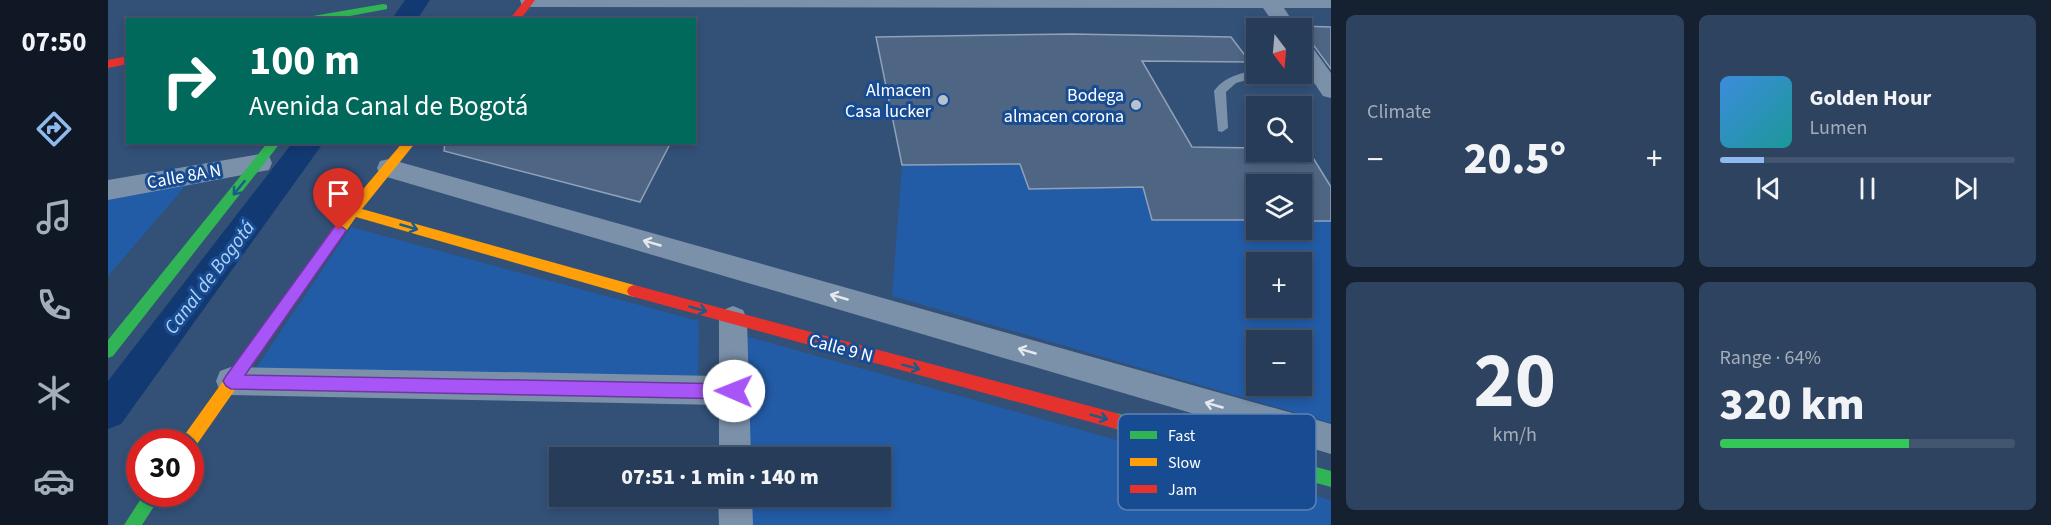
<!DOCTYPE html>
<meta charset="utf-8">
<style>
body{margin:0;font-family:"Source Sans 3",sans-serif;background:#2e435f;color:#f1f3f6;height:100vh;display:flex;flex-direction:column;font-size:22px;white-space:nowrap}
*{box-sizing:border-box;margin:0}
p{font-size:20px;color:#a4adba}
.icon{flex:none;width:33px;height:33px;fill:none;stroke:currentColor;stroke-width:2;stroke-linecap:round;stroke-linejoin:round}
.map{position:relative;flex:1;overflow:hidden}
.sheet{display:flex;flex-direction:column;gap:15px;padding:15px;background:#152131;width:720px}
.sheet>*{flex:none}
.banner{position:absolute;left:18px;top:18px;width:570px;height:126px;border-radius:0px;box-shadow:0 3px 9px #0003,0 0 0 2px #42566f;background:#00695c;color:#fff;overflow:hidden}
.needle{width:39px;rotate:164deg}
.controls{position:absolute;left:1138px;top:18px;display:grid;gap:12px}
.controls a{display:grid;place-items:center;width:66px;height:66px;border-radius:0px;background:#263c59;box-shadow:0 3px 9px #0003,0 0 0 2px #42566f;font-size:30px}
.speed{position:absolute;left:18px;top:429px;display:flex;gap:12px;font-size:30px;font-weight:700;text-align:center}
.speed>*{display:grid;place-content:center;width:78px;height:78px;border-radius:50%;background:#263c59;box-shadow:0 3px 9px #0003,0 0 0 2px #42566f;line-height:1}
.speed .limit{border:9px solid #d22;background:#fff;color:#111}
.pin{position:absolute;display:grid;place-items:center;width:51px;height:51px;color:#fff;margin:-62px -26px;border-radius:50% 50% 50% 0;rotate:-45deg;box-shadow:0 0 6px #0007}
.pin .icon{rotate:45deg}
.me{position:absolute;width:66px;margin:-33px;rotate:271deg;stroke-linejoin:round;filter:drop-shadow(0 0 4px #0008)}
.turn{display:flex;align-items:center;gap:21px;height:126px;padding:0 24px;font-size:27px}
.turn .icon{width:78px;height:78px;stroke-width:2.5}
.turn b{display:block;font-size:42px;line-height:51px}
.big{font-size:45px;font-weight:800;line-height:1.1}
.sheet .card{flex:1;display:flex;flex-direction:column;justify-content:center;gap:9px;min-width:0;padding:0 21px;border-radius:9px;background:#2e435f}
.sheet .dial{align-items:center;gap:0}
.dial b{font-size:78px;line-height:1}
.song{display:flex;align-items:center;gap:18px}
.cover{width:72px;height:72px;border-radius:9px;background:linear-gradient(135deg,hsl(210 70% 55%),hsl(180 70% 35%))}
.played{height:6px;border-radius:3px;background:linear-gradient(90deg,#90b9f0 15%,#42566f 15%)}
.keys{display:flex;justify-content:space-around;direction:ltr}
.heat{display:flex;justify-content:space-between;align-items:center;font-size:33px;direction:ltr}
.charge{height:9px;border-radius:4px;background:linear-gradient(90deg,#34c759 64%,#42566f 0)}
.sheet .tiles{flex:1;display:grid;gap:15px;grid-template-columns:repeat(2,1fr)}
.trip{position:absolute;left:441px;top:447px;width:342px;height:60px;border-radius:0px;background:#263c59;box-shadow:0 3px 9px #0003,0 0 0 2px #42566f;font-weight:800;line-height:60px;text-align:center}
main{display:flex;flex:1;min-height:0}
.dock{display:flex;flex-direction:column;width:108px;justify-content:space-around;align-items:center;background:#0f1824;color:#a4adba}
.dock .icon{width:42px;height:42px}
.dock .selected{color:#90b9f0}
.dock b{font-size:27px;color:#f1f3f6}
.map>svg:first-child{display:block}
.green{fill:#225ba6;fill-rule:evenodd}
.lines{fill:none;stroke-linecap:round;stroke-linejoin:round}
.canal{fill:#123971;fill-rule:evenodd}
.building{fill:#4e6584;stroke:#90a1b8;stroke-width:1.5}
.lane{fill:#7b90a9;fill-rule:evenodd}
.street{fill:#7b90a9;fill-rule:evenodd}
.fast{fill:#30b455;fill-rule:evenodd}
.slow{fill:#ff9f0a;fill-rule:evenodd}
.jam{fill:#e5322d;fill-rule:evenodd}
.oneway{stroke:#1b5c8a}
.oneway2{stroke:#e5e9ee}
.route{fill:#a855f7;stroke:#6d37a1;stroke-width:1.5}
.poi-dot{fill:#b8c2cf;stroke:#174c93;stroke-width:2}
.labels{text-anchor:middle;stroke-width:6;stroke-linejoin:round;paint-order:stroke}
.poi-label{font-size:18px;fill:#fff;stroke:#174c93;text-anchor:end}
.street-label{font-size:18px;fill:#fff;stroke:#174c93}
.water-label{font-size:20px;font-style:italic;fill:#b2d1f7;stroke:#174c93}
.key{fill:#174c93;stroke:#5d82b3;stroke-width:1.5}
.key-label{font-size:16px;fill:#fff}
</style>
<main>
<nav class="dock">
<b>07:50</b>
<svg class="icon selected" aria-label="directions" viewBox="0 0 24 24"><path d="M12 3l9 9-9 9-9-9zM9 14v-3h6M13 9l2 2-2 2"/></svg>
<svg class="icon" aria-label="music" viewBox="0 0 24 24"><path d="M9 18V5l10-2v13"/><circle cx="6" cy="18" r="3"/><circle cx="16" cy="16" r="3"/></svg>
<svg class="icon" aria-label="phone" viewBox="0 0 24 24"><path d="M5 4h4l2 5-3 2q2 4 5 5l2-3 5 2v4C11 20 4 13 5 4z"/></svg>
<svg class="icon" aria-label="climate" viewBox="0 0 24 24"><path d="M12 3v18M4 7l16 10M4 17L20 7"/></svg>
<svg class="icon" aria-label="car" viewBox="0 0 24 24"><path d="M5 17H2v-5l4-1 3-4h7l3 4 3 1v5h-3M9 17h6M6 11h13"/><circle cx="7" cy="17" r="2"/><circle cx="17" cy="17" r="2"/></svg>
</nav>
<div class="map">
<svg width="1223" height="525" viewBox="0 0 1223 525">
<rect width="100%" height="100%" fill="#335077"/>
<g class="green">
<path d="M912 164 921 189 1035 187 1044 220H1149V230H1194V221H1223V423L784 296 794 165ZM1149 262H1194V308H1149ZM1149 340H1194V386H1149Z"/>
<polygon points="80,183 0,276 0,198"/>
<polygon points="243,227 591,321 590,384 146,371"/>
<polygon points="634,335 1223,500 1223,525 636,525 636,497 772,496 772,458 635,457"/>
</g>
<g class="lines">
<g class="canal">
<polygon points="297,0 322,0 309,20 283,20"/>
<polygon points="185,142 216,142 13,424 0,429 0,381"/>
</g>
</g>
<g class="building">
<polygon points="1191,26 1223,27 1223,69 1204,43 1196,40 1194,28"/>
<polygon points="964,34 1123,37 1142,62 1034,61 1084,147 1149,148 1149,152 1194,152 1194,148 1199,148 1223,187 1223,221 1194,221 1194,184 1149,184 1149,220 1044,220 1035,187 921,189 912,164 794,165 768,37"/>
<polygon points="337,142 563,142 532,202 336,151"/>
</g>
<g class="lines">
<path class="lane" d="M1149 69V74H1154L1153 76 1128 83 1118 92 1120 128 1114 132 1110 131 1106 91C1117 76 1132 74 1149 69Z"/>
<g class="street">
<polygon points="412,0 1223,0 1223,8 1176,8 1189,28 1169,28 1155,8 421,7 414,6"/>
<polygon points="1194,42 1202,44 1223,73 1223,98 1215,96 1194,65"/>
<polygon points="152,154 161,156 164,163 161,170 0,200 0,180"/>
<polygon points="281,159 1223,424 1223,454 272,175 269,168 272,161"/>
<polygon points="625,306 635,310 639,319 643,458 611,458 611,405 123,395 112,391 108,381 112,371 123,367 611,376 611,319 615,310"/>
<polygon points="610,496 644,496 645,525 611,525"/>
</g>
<g class="fast">
<polygon points="275,4 279,5 279,9 221,20 194,20 199,17"/>
<polygon points="160,142 173,142 5,356 0,358 0,340"/>
<polygon points="1008,413 1223,471 1223,487 1008,429 1003,426 1000,421 1003,416"/>
<polygon points="36,494 54,494 34,525 16,525"/>
</g>
<polygon class="slow" points="295,142 308,142 254,209 526,285 531,287 533,291 531,295 526,297 248,217 87,447 82,449 82,442 73,442 75,437 240,207"/>
<g class="jam">
<polygon points="417,0 427,0 412,20 401,20"/>
<polygon points="20,56 20,64 0,68 0,60"/>
<polygon points="526,285 1008,413 1013,416 1016,421 1013,426 1008,429 526,297 521,295 519,291 521,287"/>
</g>
</g>
<defs><path id="oneway-shaft" d="M-6 0H5M1.5-3L5.5 0L1.5 3" fill="none" stroke-width="1.6" stroke-linecap="round" stroke-linejoin="round" transform="scale(1.5)"/></defs>
<g class="oneway">
<use href="#oneway-shaft" transform="translate(131 188) rotate(129)"/>
<use href="#oneway-shaft" transform="translate(301 227) rotate(16)"/>
<use href="#oneway-shaft" transform="translate(590 309) rotate(16)"/>
<use href="#oneway-shaft" transform="translate(803 367) rotate(15)"/>
<use href="#oneway-shaft" transform="translate(991 417) rotate(15)"/>
</g>
<g class="oneway2">
<use href="#oneway-shaft" transform="translate(544 243) rotate(-164)"/>
<use href="#oneway-shaft" transform="translate(731 297) rotate(-164)"/>
<use href="#oneway-shaft" transform="translate(919 351) rotate(-164)"/>
<use href="#oneway-shaft" transform="translate(1106 405) rotate(-164)"/>
</g>
<polygon class="route" points="231,225 238,230 236,234 137,375 626,384 631,386 633,391 631,396 626,399 123,389 118,386 115,381 118,376 227,226"/>
<g class="poi-dot">
<circle cx="835" cy="100" r="6"/>
<circle cx="1028" cy="105" r="6"/>
</g>
<g class="labels">
<g class="poi-label">
<text x="823" y="96">Almacen<tspan x="823" dy="21">Casa lucker</tspan></text>
<text x="1016" y="101">Bodega<tspan x="1016" dy="21">almacen corona</tspan></text>
</g>
<g class="street-label">
<text transform="translate(76 176) rotate(-10)" y="6">Calle 8A N</text>
<text transform="translate(733 348) rotate(15)" y="6">Calle 9 N</text>
</g>
<g class="water-label">
<text transform="translate(101 277) rotate(-53)" y="7">Canal de Bogotá</text>
</g>
</g>
<rect x="1010" y="414" width="198" height="96" rx="9" class="key"/>
<rect x="1022" y="431" width="27" height="8" fill="#30b455"/>
<rect x="1022" y="458" width="27" height="8" fill="#ff9f0a"/>
<rect x="1022" y="485" width="27" height="8" fill="#e5322d"/>
<g class="key-label">
<text x="1060" y="441">Fast</text>
<text x="1060" y="468">Slow</text>
<text x="1060" y="495">Jam</text>
</g>
</svg>
<div class="controls">
<a><svg class="needle" viewBox="-14 -14 28 28"><path d="M0-13l5 13h-10z" fill="#e53935"/><path d="M0 13l5-13h-10z" fill="#a4adba"/></svg></a>
<a><svg class="icon" aria-label="search" viewBox="0 0 24 24"><circle cx="10" cy="10" r="6"/><path d="M15 15l6 6"/></svg></a>
<a><svg class="icon" aria-label="layers" viewBox="0 0 24 24"><path d="M12 4l9 5-9 5-9-5zM3 14l9 5 9-5"/></svg></a>
<a>+</a>
<a>−</a>
</div>
<div class="speed"><div class="limit">30</div></div>
<div class="pin" style="left:231px;top:230px;background:#d93025"><svg class="icon" aria-label="arrive" viewBox="0 0 24 24"><path d="M6 21V4h12l-3 4 3 4H6"/></svg></div>
<svg class="me" style="left:626px;top:391px" viewBox="-20 -20 40 40"><circle r="19" fill="#fff"/><path d="M0-13L10 11 0 6-10 11z" fill="#a855f7"/></svg>
<div class="trip">07:51 · 1 min · 140 m</div>
<div class="banner">
<div class="turn"><svg class="icon" aria-label="right" viewBox="0 0 24 24"><path d="M7 20v-9h11M14 6l5 5-5 5"/></svg><div><b>100 m</b>Avenida Canal de Bogotá</div></div>
</div>
</div>
<section class="sheet">
<div class="tiles">
<div class="card"><p>Climate</p>
<div class="heat"><a>−</a><b class="big">20.5°</b><a>+</a></div>
</div>
<div class="card">
<div class="song"><i class="cover"></i><div><b>Golden Hour</b><p>Lumen</p></div></div>
<div class="played"></div>
<div class="keys"><svg class="icon" aria-label="previous" viewBox="0 0 24 24"><path d="M18 5L8 12l10 7zM5 5v14"/></svg><svg class="icon" aria-label="pause" viewBox="0 0 24 24"><path d="M8 5v14M16 5v14"/></svg><svg class="icon" aria-label="next" viewBox="0 0 24 24"><path d="M6 5l10 7-10 7zM19 5v14"/></svg></div>
</div>
<div class="card dial"><b>20</b><p>km/h</p></div>
<div class="card"><p>Range · 64%</p><b class="big">320 km</b><div class="charge"></div></div>
</div>
</section>
</main>
